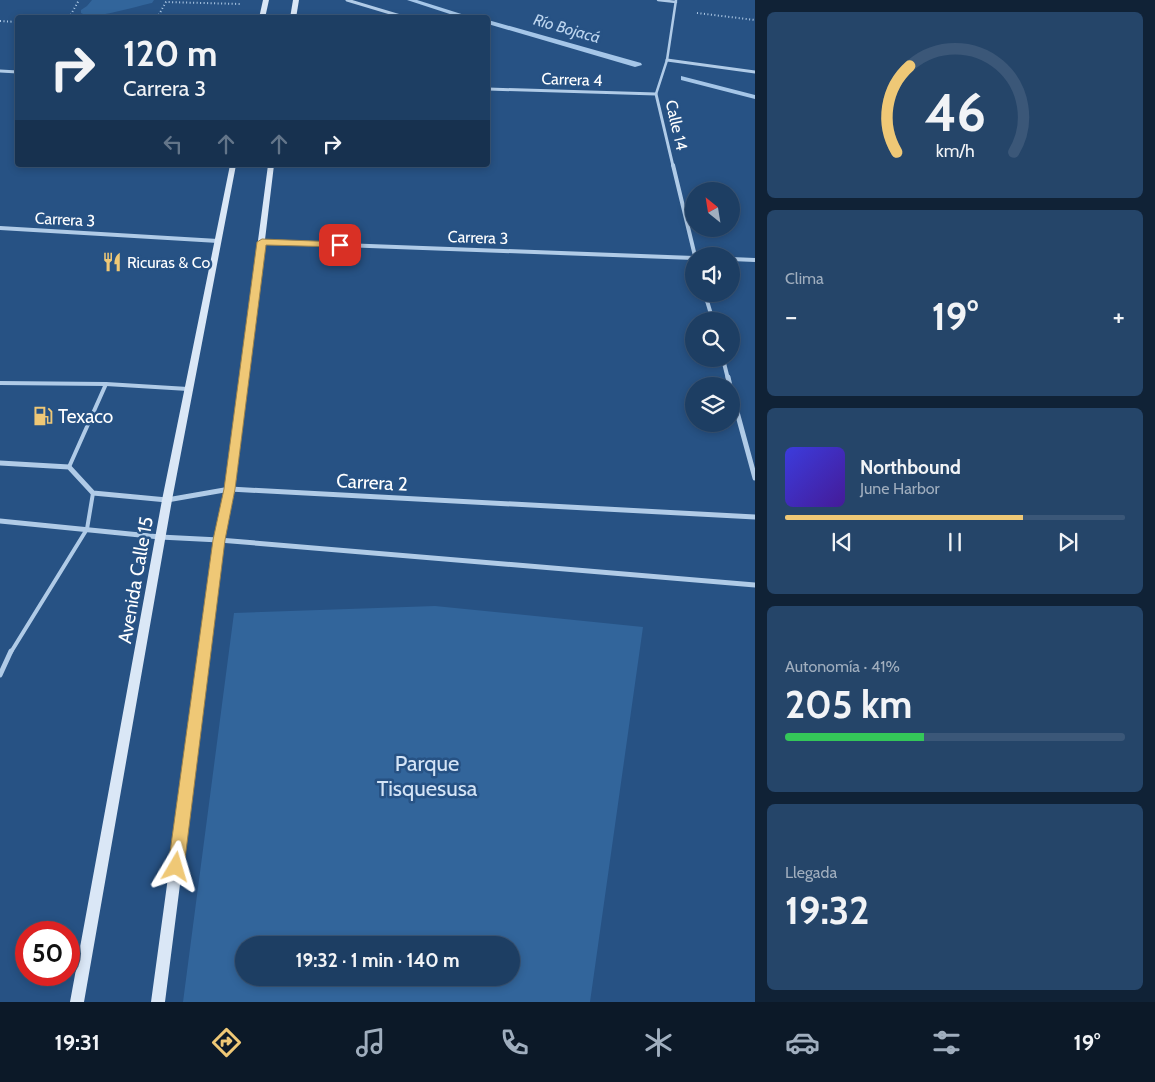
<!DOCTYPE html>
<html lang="es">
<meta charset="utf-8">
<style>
body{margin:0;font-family:Cabin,sans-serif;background:#254569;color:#f1f3f6;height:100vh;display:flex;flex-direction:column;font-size:19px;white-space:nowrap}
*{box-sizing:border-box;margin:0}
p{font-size:16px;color:#a0aebe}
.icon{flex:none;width:28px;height:28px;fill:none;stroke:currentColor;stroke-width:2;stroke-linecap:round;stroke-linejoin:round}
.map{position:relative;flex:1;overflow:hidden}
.drawer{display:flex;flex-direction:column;gap:12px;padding:12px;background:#102236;width:400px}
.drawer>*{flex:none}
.guide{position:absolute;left:15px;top:15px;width:475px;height:152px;border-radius:5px;box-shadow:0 2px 8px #0003,0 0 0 1px #3b5778;background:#1d3e63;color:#f1f3f6;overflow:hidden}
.needle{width:32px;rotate:330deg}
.controls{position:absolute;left:685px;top:182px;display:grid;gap:10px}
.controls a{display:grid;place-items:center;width:55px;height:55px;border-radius:50%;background:#1d3e63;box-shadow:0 2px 8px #0003,0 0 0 1px #3b5778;font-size:25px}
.speed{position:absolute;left:15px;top:921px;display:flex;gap:10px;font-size:25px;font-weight:700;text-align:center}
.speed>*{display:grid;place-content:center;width:65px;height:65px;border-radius:50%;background:#1d3e63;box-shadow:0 2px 8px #0003,0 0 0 1px #3b5778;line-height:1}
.speed .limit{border:8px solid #d22;background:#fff;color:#111}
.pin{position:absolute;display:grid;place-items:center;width:42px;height:42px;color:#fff;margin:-21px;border-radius:10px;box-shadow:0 2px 8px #0006}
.me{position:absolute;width:55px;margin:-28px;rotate:7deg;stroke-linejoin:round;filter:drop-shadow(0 0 4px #0008)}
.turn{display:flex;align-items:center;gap:18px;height:105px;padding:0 25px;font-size:22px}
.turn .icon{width:65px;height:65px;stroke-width:2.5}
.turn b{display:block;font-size:35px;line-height:42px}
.lanes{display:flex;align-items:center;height:48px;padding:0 25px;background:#0003;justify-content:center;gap:25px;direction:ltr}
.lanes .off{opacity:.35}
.big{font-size:38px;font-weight:800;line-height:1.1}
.drawer .card{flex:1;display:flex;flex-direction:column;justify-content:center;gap:8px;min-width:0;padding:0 18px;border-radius:8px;background:#254569}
.drawer .dial{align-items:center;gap:0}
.dial svg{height:130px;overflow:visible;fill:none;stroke:#3b5778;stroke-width:7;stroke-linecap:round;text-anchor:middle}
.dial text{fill:#f1f3f6;stroke:none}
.song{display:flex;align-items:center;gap:15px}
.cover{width:60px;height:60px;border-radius:8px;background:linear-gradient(135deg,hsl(240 70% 55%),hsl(260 70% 35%))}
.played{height:5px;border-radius:2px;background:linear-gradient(90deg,#efc876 70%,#3b5778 70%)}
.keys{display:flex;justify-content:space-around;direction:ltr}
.heat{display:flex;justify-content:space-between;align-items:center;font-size:28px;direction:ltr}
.charge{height:8px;border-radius:4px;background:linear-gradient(90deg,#34c759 41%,#3b5778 0)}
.trip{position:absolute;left:235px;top:936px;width:285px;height:50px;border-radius:25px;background:#1d3e63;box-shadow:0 2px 8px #0003,0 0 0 1px #3b5778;font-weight:800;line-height:50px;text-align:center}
.tabs{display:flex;height:80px;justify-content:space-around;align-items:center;background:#0c1928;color:#a0aebe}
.tabs .icon{width:35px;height:35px}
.tabs .active{color:#efc876}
.tabs b{font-size:22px;color:#f1f3f6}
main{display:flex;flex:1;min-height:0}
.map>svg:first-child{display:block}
.green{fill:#32659b;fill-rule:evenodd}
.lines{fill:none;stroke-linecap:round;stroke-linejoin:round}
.stream{fill:#a5c6e8;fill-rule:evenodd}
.path{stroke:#b0cbe7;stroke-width:2;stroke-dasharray:1 2.5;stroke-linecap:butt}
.service-far2{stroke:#b0cbe7;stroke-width:2.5}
.service-far1{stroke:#b0cbe7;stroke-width:4}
.service{stroke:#b0cbe7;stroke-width:5}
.minor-far2{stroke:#b0cbe7;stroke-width:3}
.minor-far1{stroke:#b0cbe7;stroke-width:4}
.minor{stroke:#b0cbe7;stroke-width:5}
.secondary{fill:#dae7f6;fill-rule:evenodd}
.route{fill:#efc876;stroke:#9b824d}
.labels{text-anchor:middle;stroke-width:5;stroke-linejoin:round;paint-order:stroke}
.far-water-label{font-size:16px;font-style:italic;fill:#bcd5ef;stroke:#275284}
.far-street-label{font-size:16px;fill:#fff;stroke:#275284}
.far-poi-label{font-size:16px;fill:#fff;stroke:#275284;text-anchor:start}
.poi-label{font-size:19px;fill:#fff;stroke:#275284;text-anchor:start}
.street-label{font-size:19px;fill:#fff;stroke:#275284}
.near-park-label{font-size:22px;fill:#d4e4f6;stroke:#275284}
</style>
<main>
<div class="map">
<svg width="755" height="1002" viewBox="0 0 755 1002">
<rect width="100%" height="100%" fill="#275284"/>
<g class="green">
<path d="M92 0H154L152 3C136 6 92 21 81 13V10L87 6Z"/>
<path d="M435 606 643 627 590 1002H183L234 613ZM244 945H511V978H244Z"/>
</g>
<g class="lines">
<g class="stream">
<polygon points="407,0 417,0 474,18 462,18"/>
<polygon points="488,20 641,63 642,65 635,67 488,24"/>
<polygon points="681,76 755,95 755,99 681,80"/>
</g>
<g class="path">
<polyline points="697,13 755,20"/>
<polyline points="69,18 79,0"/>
<polyline points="157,18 166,2 240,4"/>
<polyline points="0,21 18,22"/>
</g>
<g class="service-far2">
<polyline points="658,0 676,2"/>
<polyline points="656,94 667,60 676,0"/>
</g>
<g class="service-far1">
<polyline points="0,383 106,384 188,389"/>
<polyline points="69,467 106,384"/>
<polyline points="11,652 87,529 93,493"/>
</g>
<polyline class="service" points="0,675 11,651"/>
<g class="minor-far2">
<polyline points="347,0 407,18"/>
<polyline points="667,60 755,72"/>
<polyline points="0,71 18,72"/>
<polyline points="488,89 656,94 673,166"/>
</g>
<g class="minor-far1">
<polyline points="673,165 695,256"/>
<polyline points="0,228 218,241"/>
<polyline points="262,242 694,258"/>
<polyline points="731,259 755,260"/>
<polyline points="705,294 713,321"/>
<polyline points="723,359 728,379"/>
</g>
<g class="minor">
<polyline points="728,377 730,386"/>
<polyline points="731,390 755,478"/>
<polyline points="0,463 69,467 93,493 167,500 230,489 755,517"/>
<polyline points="0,521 160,537 219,540 755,585"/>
</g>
<g class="secondary">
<polygon points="263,0 269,0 265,18 259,18"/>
<polygon points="293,0 299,0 296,18 290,18"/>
<polygon points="230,165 236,165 172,500 84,1002 70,1002 162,500"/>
<polygon points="268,165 274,165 235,489 224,540 165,1002 151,1002 214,540 225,489"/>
</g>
</g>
<polygon class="route" points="262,239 340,242 345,245 340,247 266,245 235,489 225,540 184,867 181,873 176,875 171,873 168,867 213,540 224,489 257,242"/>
<defs>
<symbol id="restaurant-bare" viewBox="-9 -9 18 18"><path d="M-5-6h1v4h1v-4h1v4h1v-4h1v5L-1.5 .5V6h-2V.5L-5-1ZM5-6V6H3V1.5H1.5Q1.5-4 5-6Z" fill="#efc876" stroke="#275284" stroke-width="2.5" paint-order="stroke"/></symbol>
<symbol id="fuel-bare" viewBox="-9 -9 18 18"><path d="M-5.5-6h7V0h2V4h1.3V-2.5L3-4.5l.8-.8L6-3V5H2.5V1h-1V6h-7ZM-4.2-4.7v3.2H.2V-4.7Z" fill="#efc876" stroke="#275284" stroke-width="2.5" paint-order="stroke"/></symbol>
</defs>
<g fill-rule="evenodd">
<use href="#restaurant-bare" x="98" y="248" width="28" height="28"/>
<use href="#fuel-bare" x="29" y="402" width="28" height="28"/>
</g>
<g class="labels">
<g class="far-water-label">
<text transform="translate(567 28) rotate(16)" y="6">Río Bojacá</text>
</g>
<g class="far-street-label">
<text transform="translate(572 79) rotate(2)" y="6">Carrera 4</text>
<text transform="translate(677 125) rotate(77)" y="6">Calle 14</text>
<text transform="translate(65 219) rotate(3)" y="6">Carrera 3</text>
<text transform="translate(478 237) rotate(2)" y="6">Carrera 3</text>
</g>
<g class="far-poi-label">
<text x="127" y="268">Ricuras &amp; Co</text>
</g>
<g class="poi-label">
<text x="58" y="423">Texaco</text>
</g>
<g class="street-label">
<text transform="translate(372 482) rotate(3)" y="7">Carrera 2</text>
<text transform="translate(135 580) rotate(-80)" y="7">Avenida Calle 15</text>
</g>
<g class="near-park-label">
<text x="427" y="771">Parque<tspan x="427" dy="25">Tisquesusa</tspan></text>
</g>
</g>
</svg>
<div class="controls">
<a><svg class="needle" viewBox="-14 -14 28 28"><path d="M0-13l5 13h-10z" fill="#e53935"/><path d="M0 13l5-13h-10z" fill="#a0aebe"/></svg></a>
<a><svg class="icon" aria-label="sound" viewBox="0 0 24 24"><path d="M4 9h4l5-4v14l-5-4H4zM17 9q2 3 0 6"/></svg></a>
<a><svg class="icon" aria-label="search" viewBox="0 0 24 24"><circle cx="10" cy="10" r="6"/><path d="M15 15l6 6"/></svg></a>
<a><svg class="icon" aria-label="layers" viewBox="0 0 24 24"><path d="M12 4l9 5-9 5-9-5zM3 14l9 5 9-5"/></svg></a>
</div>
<div class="speed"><div class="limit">50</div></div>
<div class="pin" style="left:340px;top:245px;background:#d93025"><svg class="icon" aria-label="arrive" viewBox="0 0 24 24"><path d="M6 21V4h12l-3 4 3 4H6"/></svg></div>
<svg class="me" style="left:176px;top:867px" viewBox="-20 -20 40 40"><path d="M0-17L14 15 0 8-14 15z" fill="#efc876" stroke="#fff" stroke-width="4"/></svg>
<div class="trip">19:32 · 1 min · 140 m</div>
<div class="guide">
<div class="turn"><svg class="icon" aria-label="right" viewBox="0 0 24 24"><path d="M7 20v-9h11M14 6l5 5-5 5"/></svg><div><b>120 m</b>Carrera 3</div></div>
<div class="lanes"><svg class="icon off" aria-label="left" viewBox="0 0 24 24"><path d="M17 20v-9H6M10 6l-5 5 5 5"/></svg><svg class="icon off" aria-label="ahead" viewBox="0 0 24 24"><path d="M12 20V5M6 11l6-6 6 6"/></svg><svg class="icon off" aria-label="ahead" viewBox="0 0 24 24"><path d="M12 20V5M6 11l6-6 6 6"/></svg><svg class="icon" aria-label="right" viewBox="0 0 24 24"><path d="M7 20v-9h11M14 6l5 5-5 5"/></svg></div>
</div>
</div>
<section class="drawer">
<div class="card dial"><svg viewBox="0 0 100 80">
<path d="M14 69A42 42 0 1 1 86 69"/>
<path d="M14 69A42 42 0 0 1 22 16" stroke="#efc876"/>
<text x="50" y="56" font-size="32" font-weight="700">46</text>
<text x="50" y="72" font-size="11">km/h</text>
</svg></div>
<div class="card"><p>Clima</p>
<div class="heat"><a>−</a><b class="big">19°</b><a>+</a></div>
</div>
<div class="card">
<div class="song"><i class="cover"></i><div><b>Northbound</b><p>June Harbor</p></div></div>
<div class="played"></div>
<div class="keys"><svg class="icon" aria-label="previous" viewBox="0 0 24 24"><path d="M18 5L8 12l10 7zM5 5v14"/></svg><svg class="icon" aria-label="pause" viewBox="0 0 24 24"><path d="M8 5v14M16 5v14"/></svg><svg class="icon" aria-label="next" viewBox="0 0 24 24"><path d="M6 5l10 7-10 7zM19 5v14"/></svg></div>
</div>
<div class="card"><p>Autonomía · 41%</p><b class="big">205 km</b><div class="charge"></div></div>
<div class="card"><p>Llegada</p><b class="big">19:32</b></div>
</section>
</main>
<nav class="tabs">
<b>19:31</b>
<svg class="icon active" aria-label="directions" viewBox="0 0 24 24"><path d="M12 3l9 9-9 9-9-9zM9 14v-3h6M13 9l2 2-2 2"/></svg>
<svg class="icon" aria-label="music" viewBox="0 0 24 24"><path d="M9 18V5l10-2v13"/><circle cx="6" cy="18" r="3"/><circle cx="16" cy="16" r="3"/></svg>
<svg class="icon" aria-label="phone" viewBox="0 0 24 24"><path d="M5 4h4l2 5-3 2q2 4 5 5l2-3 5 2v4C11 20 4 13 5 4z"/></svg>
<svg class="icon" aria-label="climate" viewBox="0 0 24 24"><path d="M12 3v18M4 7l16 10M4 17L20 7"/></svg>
<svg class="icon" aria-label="car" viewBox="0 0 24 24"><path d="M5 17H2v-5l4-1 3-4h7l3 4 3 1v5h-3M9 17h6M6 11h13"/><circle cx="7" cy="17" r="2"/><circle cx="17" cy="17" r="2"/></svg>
<svg class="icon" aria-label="filters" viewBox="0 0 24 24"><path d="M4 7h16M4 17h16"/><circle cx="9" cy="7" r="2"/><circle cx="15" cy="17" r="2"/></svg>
<b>19°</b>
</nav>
